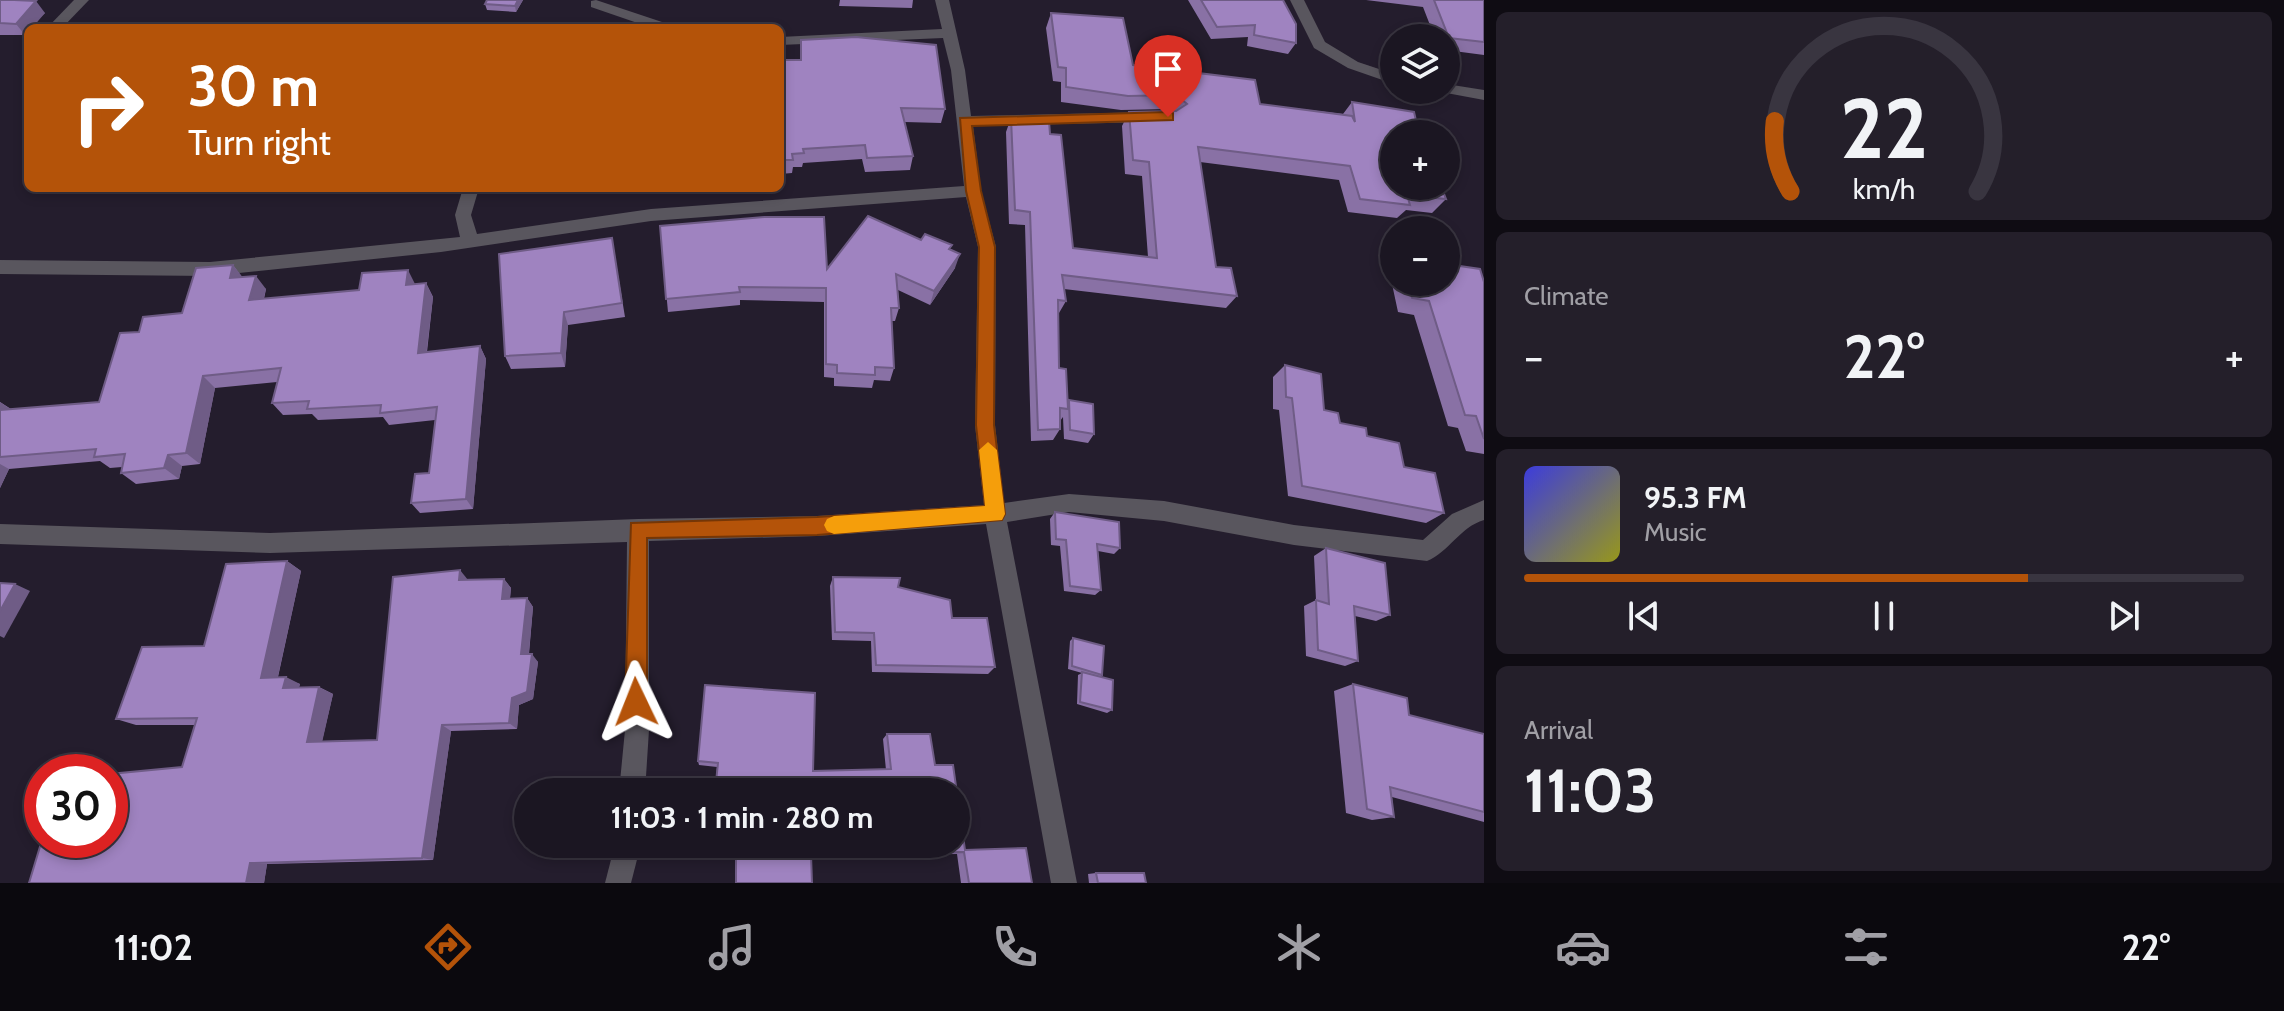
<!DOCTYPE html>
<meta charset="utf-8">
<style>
body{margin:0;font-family:Cabin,sans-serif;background:#241f2a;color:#f1f3f6;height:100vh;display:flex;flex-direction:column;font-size:30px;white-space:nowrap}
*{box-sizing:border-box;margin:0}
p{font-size:26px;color:#a09fa5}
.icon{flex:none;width:44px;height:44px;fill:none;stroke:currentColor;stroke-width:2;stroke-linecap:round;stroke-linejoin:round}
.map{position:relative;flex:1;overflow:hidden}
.details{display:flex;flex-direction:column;gap:12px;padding:12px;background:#0f0c13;width:800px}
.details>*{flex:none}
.guide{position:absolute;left:24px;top:24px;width:760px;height:168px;border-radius:12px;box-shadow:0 4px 12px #0003,0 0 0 2px #393540;background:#b45309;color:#fff;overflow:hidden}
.buttons{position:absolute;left:1380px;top:24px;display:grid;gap:16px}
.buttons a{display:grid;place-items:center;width:80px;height:80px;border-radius:50%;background:#1b1622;box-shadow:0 4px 12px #0003,0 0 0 2px #393540;font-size:40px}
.speed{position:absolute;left:24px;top:754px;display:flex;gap:16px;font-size:40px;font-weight:700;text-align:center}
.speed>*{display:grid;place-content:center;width:104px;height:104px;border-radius:50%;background:#1b1622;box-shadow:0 4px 12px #0003,0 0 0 2px #393540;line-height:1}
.speed .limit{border:12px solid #d22;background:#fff;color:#111}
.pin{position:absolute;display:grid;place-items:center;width:68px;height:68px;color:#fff;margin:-82px -34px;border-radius:50% 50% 50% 0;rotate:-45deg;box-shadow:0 0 8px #0007}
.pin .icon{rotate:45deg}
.me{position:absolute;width:88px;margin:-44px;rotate:358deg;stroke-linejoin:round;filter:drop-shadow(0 0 6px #0008)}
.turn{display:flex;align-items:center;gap:28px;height:168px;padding:0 32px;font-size:36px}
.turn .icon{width:104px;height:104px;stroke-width:2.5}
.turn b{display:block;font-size:56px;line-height:68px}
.big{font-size:60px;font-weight:700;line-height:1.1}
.details .widget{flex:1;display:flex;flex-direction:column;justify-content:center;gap:12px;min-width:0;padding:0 28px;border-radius:12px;background:#241f2a}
.details .dial{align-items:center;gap:0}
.dial svg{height:208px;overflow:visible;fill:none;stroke:#393540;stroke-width:7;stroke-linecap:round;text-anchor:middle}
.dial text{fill:#f1f3f6;stroke:none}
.song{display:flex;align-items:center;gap:24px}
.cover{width:96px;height:96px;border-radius:12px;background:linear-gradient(135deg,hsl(240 70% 55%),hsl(60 70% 35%))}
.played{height:8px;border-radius:4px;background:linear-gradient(90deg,#b45309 70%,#393540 70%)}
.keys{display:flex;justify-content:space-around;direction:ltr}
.heat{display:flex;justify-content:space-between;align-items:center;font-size:44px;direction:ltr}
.trip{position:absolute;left:514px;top:778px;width:456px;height:80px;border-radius:40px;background:#1b1622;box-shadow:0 4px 12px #0003,0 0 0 2px #393540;font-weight:700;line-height:80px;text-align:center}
.menu{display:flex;height:128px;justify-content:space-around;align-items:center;background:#0b090e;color:#a09fa5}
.menu .icon{width:56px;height:56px}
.menu .on{color:#b45309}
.menu b{font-size:36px;color:#f1f3f6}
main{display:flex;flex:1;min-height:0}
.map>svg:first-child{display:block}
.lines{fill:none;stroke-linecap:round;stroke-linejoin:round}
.minor{fill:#59565e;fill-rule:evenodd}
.wall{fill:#8971a5}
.shaded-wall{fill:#6f5c86}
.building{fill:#9f83c0;stroke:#6f5c86;stroke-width:2}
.route{fill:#b45309;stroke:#753606;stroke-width:2}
.slow{fill:#f59e0b}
</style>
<main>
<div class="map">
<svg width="1484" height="883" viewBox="0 0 1484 883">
<rect width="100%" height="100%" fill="#241d2d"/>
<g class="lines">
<g class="minor">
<polygon points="74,0 89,0 62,28 47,28"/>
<polygon points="596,0 671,25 673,28 652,28 591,7 591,1"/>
<path d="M935 0H949L965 70 971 116 1153 112 1161 117 1153 122 973 126 981 191 996 247 995 425 1004 503 1069 494 1164 501 1294 525 1423 540 1452 514 1484 500V520C1460 527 1449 552 1427 561L1294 545 1164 521 1069 512 1007 522 1077 883H1051L986 524 817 536 649 541V730L645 792H619L625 730 627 542 270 553 0 544V524L270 533 638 519 817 516 984 505 975 425 978 247 966 197 651 221 441 252 210 276 0 274V260L210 262 460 237 455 215 463 188H479L471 215 477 234 651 209 964 186 951 70 943 38 780 45V37L942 29Z"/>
<polygon points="1290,0 1304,0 1325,42 1358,62 1394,74 1394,84 1348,68 1314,48"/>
<polygon points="1446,84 1484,90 1484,100 1441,92 1439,90 1446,90"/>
<polygon points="615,844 641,844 631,883 605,883"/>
</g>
</g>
<g class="wall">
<polygon points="0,0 45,13 28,28 28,32 25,35 0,35"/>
<polygon points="487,0 523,0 516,12 487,10 485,4"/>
<polygon points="840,0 913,0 912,8 839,6"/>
<polygon points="1188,0 1283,0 1296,43 1288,54 1247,46 1248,37 1211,39"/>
<polygon points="1366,0 1484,0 1484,55 1446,50 1446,38 1435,38 1423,7"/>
<polygon points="1051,13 1133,65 1260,104 1343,114 1352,102 1394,134 1446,199 1432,213 1406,210 1397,218 1348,212 1339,180 1200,162 1216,267 1237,296 1226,308 1064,289 1066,301 1059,313 1059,368 1068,402 1069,400 1094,434 1088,443 1064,439 1063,417 1060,421 1060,429 1053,440 1031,441 1025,225 1009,224 1006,132 1011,118 1050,134 1073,248 1148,257 1142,176 1125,174 1122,126 1129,112 1170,111 1168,109 1121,110 1061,102 1061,82 1053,81 1046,28"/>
<polygon points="801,40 945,109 941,123 905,122 913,156 910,170 865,172 862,159 803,163 802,167 793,167 792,173 780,174 780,60 800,60"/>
<polygon points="660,226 827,269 921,240 952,245 950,249 955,268 930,305 898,290 899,308 895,321 892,321 894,368 890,381 874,380 872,388 834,386 834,378 824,377 824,302 740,300 740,305 668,312"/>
<polygon points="612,238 625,317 568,325 565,367 511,369 505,356"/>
<polygon points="233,265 242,277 266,289 264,299 426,283 433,297 427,352 480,346 486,359 473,509 420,513 411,503 429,473 435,420 389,425 383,417 318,420 312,414 283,415 272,403 277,382 215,388 200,464 182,466 179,479 136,484 121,473 122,467 110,468 100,461 9,469 0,488 0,402 11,409 99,402 139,332 182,313"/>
<polygon points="1394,265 1394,282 1484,282 1484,454 1466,451 1458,428 1448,426 1414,315 1398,312 1389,270"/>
<polygon points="1285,365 1324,410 1340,423 1367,436 1404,467 1444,513 1426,523 1288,496 1279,410 1273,409 1273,377"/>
<polygon points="1055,512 1120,548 1114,554 1098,551 1101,590 1095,595 1064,591 1060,546 1051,545 1050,519"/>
<polygon points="1326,548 1390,615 1376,621 1355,616 1358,661 1345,666 1306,656 1304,606 1316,600 1314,556"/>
<polygon points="287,561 301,571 278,677 300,684 299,687 319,687 333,694 322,741 377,740 468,580 504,579 511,588 510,598 527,598 533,607 529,654 538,662 533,699 519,705 517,729 451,731 433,860 267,864 264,883 182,767 195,725 136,725 116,719 204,646"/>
<polygon points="833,577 898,587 952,618 995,667 988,674 872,672 871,641 832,640 830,586"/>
<polygon points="1073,638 1102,675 1099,677 1112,710 1107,713 1077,704 1078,675 1082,673 1068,669 1070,641"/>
<polygon points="1353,684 1409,715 1484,734 1484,822 1392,797 1394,817 1372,820 1346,813 1334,691"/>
<polygon points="705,685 815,693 813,771 886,770 883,739 887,734 930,734 935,765 953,765 965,850 1026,848 1032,883 961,883 957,854 896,855 895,845 890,845 890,844 956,844 956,792 715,792 717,767 699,765 698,761"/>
<polygon points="1096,873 1146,883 1089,883 1088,874"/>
</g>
<g class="shaded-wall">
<polygon points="518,0 523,0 516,12 515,6"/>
<polygon points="36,1 45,13 32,28 28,28 28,32 25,35 16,24"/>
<polygon points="960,254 955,268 930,305 934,291"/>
<polygon points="233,265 244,279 230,278"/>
<polygon points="408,270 415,284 413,299 406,285"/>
<polygon points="256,276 266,289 260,313 249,300"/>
<polygon points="426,283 433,297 425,365 418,353"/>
<polygon points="564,312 568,325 565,367 561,353"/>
<polygon points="480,346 486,359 473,509 466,499"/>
<polygon points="203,376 215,388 200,464 186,453"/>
<polygon points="0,402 13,411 0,417"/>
<polygon points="168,455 182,466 179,479 164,468"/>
<polygon points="0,464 9,469 0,488"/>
<polygon points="287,561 301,571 276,685 261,678"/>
<polygon points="460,570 468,580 459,580"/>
<polygon points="504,579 511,588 509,608 502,599"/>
<polygon points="15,584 30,591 4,638 0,636 0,611"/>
<polygon points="527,598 533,607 528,662 521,654"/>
<polygon points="532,654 538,662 533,699 519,705 517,729 509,723 512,698"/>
<polygon points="286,677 300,684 297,695 283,688"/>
<polygon points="319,687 333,694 321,747 307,742"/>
<polygon points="442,725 451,731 433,860 422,858"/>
<polygon points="250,863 267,864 264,883 246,883"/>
</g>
<g class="building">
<polygon points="0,0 14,0 36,1 16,24 0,23"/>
<polygon points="487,0 518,0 515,6 485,4"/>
<polygon points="1201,0 1283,0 1296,24 1296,43 1254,35 1255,25 1217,27"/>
<polygon points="1434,0 1484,0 1484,42 1449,38"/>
<polygon points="1051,13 1123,18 1133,65 1255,80 1260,104 1352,116 1355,122 1352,102 1414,112 1419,134 1394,134 1394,186 1441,186 1446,199 1407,195 1410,205 1360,199 1350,166 1198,147 1216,267 1231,268 1237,296 1062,275 1066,301 1058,300 1059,368 1066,369 1068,409 1060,408 1060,429 1038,430 1030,212 1015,210 1011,118 1049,121 1050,134 1061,135 1073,248 1157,258 1149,162 1133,160 1129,112 1176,111 1187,104 1176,95 1128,96 1066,87 1066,68 1058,67"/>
<polygon points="856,37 936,45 945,109 901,108 913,156 867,158 865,145 803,149 804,153 792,154 793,160 780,160 780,60 801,60 801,40"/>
<polygon points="868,216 921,240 925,234 952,245 949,249 960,254 934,291 896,274 899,308 891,308 894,368 875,367 875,375 837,373 837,365 826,364 826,288 739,287 740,292 666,299 660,226 764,217 824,217 827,269"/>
<polygon points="612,238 622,303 564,312 561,353 505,356 499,254"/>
<polygon points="1446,264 1480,269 1484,282 1484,439 1476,416 1465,415 1429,301 1412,298 1409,282 1446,282"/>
<polygon points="233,265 230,278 256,276 249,300 359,290 362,273 408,270 406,285 426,283 418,353 480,346 466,499 411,503 415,474 429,473 437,407 380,413 381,405 307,409 309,401 272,403 281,368 203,376 186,453 168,455 164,468 121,473 125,454 94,457 96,449 0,457 0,410 99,402 120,333 139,332 143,317 182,313 196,268"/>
<polygon points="1285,365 1321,374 1324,410 1338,413 1340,423 1366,428 1367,436 1399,443 1404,467 1435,473 1444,513 1302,486 1292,398 1286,397"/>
<polygon points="1069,400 1093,404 1094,434 1070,430"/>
<polygon points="1055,512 1119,522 1120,548 1097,544 1101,590 1070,586 1066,540 1056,539"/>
<polygon points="1326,548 1385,563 1390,615 1354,606 1358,661 1318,650 1316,600 1329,604"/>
<polygon points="287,561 261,678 286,677 283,688 319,687 307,742 377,740 393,577 460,570 459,580 504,579 502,599 527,598 521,654 532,654 527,692 512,698 509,723 442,725 422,858 250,863 246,883 29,883 42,840 110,840 110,774 182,767 197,718 116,719 142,647 204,646 226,564"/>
<polygon points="833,577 900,578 898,587 950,600 952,618 987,618 995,667 876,665 874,633 835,632"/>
<polygon points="0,583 15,584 0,611"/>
<polygon points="1073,638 1104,646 1102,675 1072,666"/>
<polygon points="1082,672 1113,680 1112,710 1080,702"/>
<polygon points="1353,684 1407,698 1409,715 1484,734 1484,812 1390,787 1394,817 1367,809"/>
<polygon points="705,685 815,693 813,771 891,769 887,734 930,734 935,765 953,765 965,850 1026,848 1032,883 969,883 964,852 902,853 901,844 956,844 956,792 715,792 718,763 698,761"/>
<polygon points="736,854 811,855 812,883 736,883"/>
<polygon points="1096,873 1144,873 1146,883 1098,883"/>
</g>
<polygon class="route" points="1168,112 1173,113 1173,120 972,126 981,191 995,247 994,425 1005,514 1002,520 817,535 647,538 647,702 644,709 636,712 629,709 625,702 631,523 817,517 985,506 976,425 979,247 966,191 960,118"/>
<polygon class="slow" points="988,442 997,450 1005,514 1002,520 834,534 827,531 824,525 827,519 834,516 985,506 979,450"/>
</svg>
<div class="buttons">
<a><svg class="icon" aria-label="layers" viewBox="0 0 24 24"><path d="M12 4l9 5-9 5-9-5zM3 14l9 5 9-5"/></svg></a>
<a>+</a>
<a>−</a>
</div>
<div class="speed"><div class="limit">30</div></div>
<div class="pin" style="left:1168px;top:117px;background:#d93025"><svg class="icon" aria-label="arrive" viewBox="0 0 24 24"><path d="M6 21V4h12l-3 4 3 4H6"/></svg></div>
<svg class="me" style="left:636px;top:702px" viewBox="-20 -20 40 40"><path d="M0-17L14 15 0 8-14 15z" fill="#b45309" stroke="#fff" stroke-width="4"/></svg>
<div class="trip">11:03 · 1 min · 280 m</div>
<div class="guide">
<div class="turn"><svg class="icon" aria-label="right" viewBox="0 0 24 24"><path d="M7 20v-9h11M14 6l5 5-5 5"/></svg><div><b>30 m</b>Turn right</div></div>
</div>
</div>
<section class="details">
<div class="widget dial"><svg viewBox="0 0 100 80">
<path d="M14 69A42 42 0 1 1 86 69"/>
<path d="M14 69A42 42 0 0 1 8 42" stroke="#b45309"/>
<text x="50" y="56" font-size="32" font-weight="700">22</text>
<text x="50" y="72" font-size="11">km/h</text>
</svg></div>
<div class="widget"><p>Climate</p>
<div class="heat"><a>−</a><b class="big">22°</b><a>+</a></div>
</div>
<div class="widget">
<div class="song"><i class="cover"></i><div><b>95.3 FM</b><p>Music</p></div></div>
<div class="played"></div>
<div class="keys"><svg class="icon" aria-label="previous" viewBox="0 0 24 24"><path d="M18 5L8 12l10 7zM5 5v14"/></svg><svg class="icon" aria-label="pause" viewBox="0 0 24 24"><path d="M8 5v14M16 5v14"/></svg><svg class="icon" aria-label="next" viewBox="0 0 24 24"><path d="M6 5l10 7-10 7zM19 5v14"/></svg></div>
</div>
<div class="widget"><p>Arrival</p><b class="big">11:03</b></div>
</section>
</main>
<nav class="menu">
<b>11:02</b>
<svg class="icon on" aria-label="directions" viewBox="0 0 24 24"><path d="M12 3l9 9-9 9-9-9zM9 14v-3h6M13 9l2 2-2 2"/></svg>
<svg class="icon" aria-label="music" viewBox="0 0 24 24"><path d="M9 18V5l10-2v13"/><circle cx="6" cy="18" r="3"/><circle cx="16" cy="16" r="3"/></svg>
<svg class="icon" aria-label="phone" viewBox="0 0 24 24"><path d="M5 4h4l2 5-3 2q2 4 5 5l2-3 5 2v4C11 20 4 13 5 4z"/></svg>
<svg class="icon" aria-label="climate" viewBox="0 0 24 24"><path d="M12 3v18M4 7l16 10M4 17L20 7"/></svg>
<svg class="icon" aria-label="car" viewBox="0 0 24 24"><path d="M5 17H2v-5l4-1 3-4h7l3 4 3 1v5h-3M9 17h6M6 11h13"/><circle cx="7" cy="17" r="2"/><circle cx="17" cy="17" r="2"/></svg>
<svg class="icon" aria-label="filters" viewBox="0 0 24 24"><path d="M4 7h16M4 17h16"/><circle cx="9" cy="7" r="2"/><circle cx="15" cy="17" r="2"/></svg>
<b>22°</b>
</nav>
